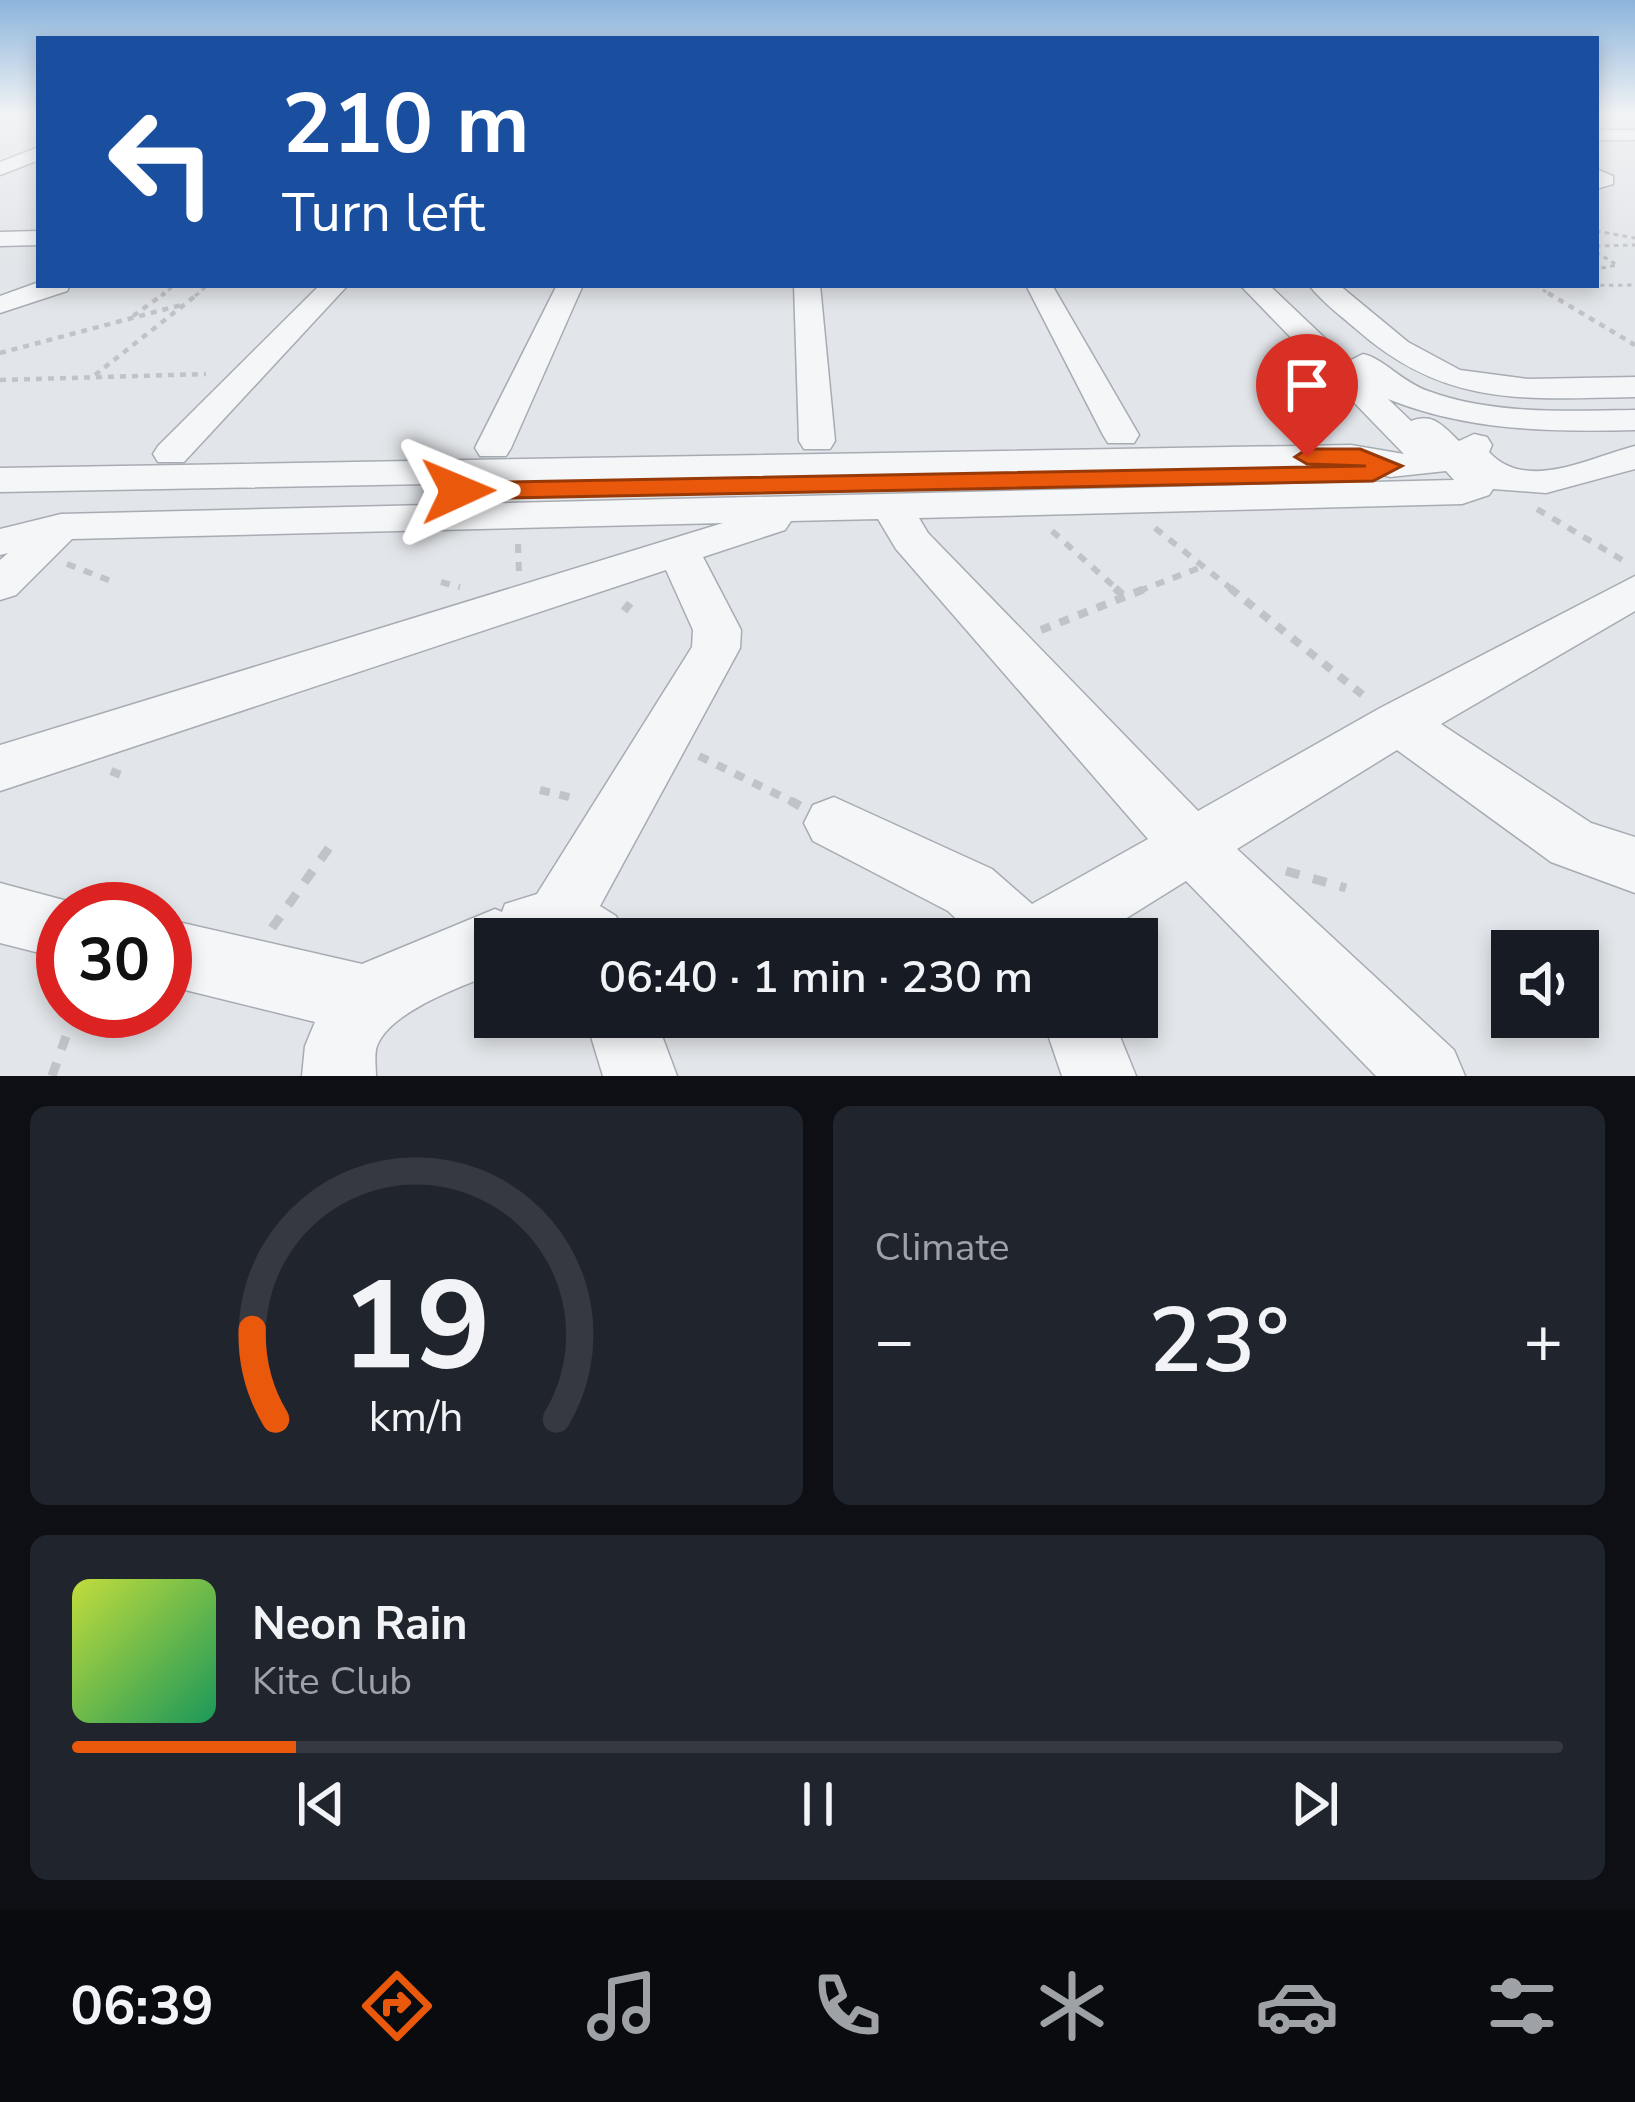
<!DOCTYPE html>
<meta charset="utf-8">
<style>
body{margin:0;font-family:"Nunito Sans",sans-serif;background:#20242c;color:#f1f3f6;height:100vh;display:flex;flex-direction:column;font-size:45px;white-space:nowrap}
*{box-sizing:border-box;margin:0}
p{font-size:39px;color:#9ea1a6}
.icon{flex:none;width:66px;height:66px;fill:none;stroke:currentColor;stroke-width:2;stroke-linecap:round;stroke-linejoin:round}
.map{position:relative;height:1076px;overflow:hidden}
.details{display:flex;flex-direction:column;gap:30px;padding:30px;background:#0d0f14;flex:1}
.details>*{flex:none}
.banner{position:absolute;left:36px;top:36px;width:1563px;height:252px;border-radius:0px;box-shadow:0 6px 18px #0003;background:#1a4fa0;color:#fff;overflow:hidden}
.fabs{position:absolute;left:1491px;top:930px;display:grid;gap:24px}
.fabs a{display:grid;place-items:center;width:108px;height:108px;border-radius:0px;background:#171b24;box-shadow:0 6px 18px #0003;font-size:60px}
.speed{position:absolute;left:36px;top:882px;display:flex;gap:24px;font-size:60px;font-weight:700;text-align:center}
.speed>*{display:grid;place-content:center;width:156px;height:156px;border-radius:50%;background:#171b24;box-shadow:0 6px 18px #0003;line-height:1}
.speed .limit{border:18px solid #d22;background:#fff;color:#111}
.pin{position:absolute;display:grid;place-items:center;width:102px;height:102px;color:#fff;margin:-123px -51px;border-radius:50% 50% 50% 0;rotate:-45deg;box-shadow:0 0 12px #0007}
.pin .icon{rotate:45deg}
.me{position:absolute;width:132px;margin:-66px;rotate:89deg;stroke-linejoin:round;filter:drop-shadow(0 0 9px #0008)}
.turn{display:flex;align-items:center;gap:42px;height:252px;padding:0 48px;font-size:54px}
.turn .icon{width:156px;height:156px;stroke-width:2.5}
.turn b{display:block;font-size:84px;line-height:102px}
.big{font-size:90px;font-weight:600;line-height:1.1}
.details .widget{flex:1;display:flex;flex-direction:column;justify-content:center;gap:18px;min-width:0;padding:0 42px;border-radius:18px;background:#20242c}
.details .dial{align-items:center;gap:0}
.dial svg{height:312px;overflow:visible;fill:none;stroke:#363941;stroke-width:7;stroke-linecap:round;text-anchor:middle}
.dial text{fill:#f1f3f6;stroke:none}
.song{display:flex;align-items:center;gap:36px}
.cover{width:144px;height:144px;border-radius:18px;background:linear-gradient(135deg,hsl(70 70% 55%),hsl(150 70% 35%))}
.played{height:12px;border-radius:6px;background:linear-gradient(90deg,#ea580c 15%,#363941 15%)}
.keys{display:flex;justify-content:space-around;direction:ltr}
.heat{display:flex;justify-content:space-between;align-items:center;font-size:66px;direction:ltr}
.details .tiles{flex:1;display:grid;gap:30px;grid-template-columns:1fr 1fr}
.widget:last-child{grid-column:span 2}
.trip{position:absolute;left:474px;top:918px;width:684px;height:120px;border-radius:0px;background:#171b24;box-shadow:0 6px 18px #0003;font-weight:600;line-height:120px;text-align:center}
.dock{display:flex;height:192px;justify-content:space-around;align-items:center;background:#090b0e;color:#9ea1a6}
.dock .icon{width:84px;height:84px}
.dock .on{color:#ea580c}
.dock b{font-size:54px;color:#f1f3f6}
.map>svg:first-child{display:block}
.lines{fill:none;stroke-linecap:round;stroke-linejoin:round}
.minor-casing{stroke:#a7acb3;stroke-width:3}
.path-far4{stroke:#c0c3c8;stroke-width:3;stroke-dasharray:4.5 4.5;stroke-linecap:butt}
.path-far3{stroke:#c0c3c8;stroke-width:4.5;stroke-dasharray:6 6;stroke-linecap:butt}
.path-far2{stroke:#c0c3c8;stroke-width:6;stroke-dasharray:9 9;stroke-linecap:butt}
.path-far1{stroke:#c0c3c8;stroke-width:8;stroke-dasharray:10 10;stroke-linecap:butt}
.path{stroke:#c0c3c8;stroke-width:9;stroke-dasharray:14 14;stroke-linecap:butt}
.minor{fill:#f4f6f8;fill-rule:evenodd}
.route{fill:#ea580c;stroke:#983908;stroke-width:3}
</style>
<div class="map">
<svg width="1635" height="1076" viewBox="0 0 1635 1076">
<rect width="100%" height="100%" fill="#e2e5e9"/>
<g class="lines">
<defs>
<g id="minor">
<rect x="1596" y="130" width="39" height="10"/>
<polygon points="39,147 39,160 0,175 0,162"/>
<polygon points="1596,169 1613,176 1613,184 1596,189"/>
<polygon points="39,231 39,245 0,246 0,232"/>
<polygon points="39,282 70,285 67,291 0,313 0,296"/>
<polygon points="320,285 348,285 184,462 158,462 153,454 158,446"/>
<polygon points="557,285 583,285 511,448 506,456 480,456 475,448"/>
<polygon points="794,285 820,285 835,441 830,449 804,449 799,441"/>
<polygon points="1026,285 1052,285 1139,435 1134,443 1108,443 1103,435"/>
<path d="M1240 285H1269L1349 361 1363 354C1383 358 1402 382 1428 391 1493 415 1567 411 1635 410V430C1551 432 1467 431 1388 399L1411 421C1433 412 1443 426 1459 441L1474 434 1487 437 1492 445 1489 452C1526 493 1591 457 1635 446V469L1546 493 1493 489 1489 495 1462 504 919 518 928 533 1198 811 1380 708 1635 576V611L1441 724 1591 823 1635 837V893L1551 862 1397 750 1237 849 1454 1050 1465 1076H1376L1186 881 1093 939H977L948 911 813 841 804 823 813 805 834 797 992 869 1032 904 1148 839 896 549 878 519 791 521 785 530 703 557 741 630 740 648 600 906 616 916 626 939H495V973C463 986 390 1011 377 1046 374 1054 376 1068 376 1076H302L305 1046 315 1022 165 985V919L362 964 495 909 502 912 505 904 537 894 692 647 693 630 666 570 0 791V745L723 523 72 539 16 595 0 600V560L8 553 0 555V529L61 514 1454 480 1446 471 1390 477 1350 467 0 492V468L1351 445 1404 454Z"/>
<path d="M1309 285H1339L1408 342 1460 370 1528 379 1635 377V397C1524 399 1445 408 1356 329 1340 315 1322 302 1309 285Z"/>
<polygon points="0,883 86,906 63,909 63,959 0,943"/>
<polygon points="585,1017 655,1017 677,1076 603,1076"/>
<polygon points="1042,1017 1112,1017 1136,1076 1062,1076"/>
</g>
</defs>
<use href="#minor" class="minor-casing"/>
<g class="path-far4">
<polyline points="1596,231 1635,238"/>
<polyline points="1596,246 1635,245"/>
<polyline points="1596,252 1617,265 1596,269"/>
<polyline points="1535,285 1553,296"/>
<polyline points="1537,286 1635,285"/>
<polyline points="161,296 175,285"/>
<polyline points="195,296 208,285"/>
</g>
<g class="path-far3">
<polyline points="1548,293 1635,345"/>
<polyline points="133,316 165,293"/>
<polyline points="0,353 185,304"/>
<polyline points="95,375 199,293"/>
<polyline points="0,380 206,374"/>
</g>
<g class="path-far2">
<polyline points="1537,509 1629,564"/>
<polyline points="1155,528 1234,591"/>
<polyline points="1052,531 1119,591"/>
<polyline points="518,544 519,573"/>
<polyline points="67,564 111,581"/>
<polyline points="441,582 460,587"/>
<polyline points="1139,591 1199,568"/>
</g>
<g class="path-far1">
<polyline points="1115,588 1125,597"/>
<polyline points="1230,588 1369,700"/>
<polyline points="624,611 635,597"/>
<polyline points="1041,630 1147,588"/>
<polyline points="699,756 797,804"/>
<polyline points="111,771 128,778"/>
<polyline points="540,790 577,799"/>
</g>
<g class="path">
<polyline points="791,801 800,806"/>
<polyline points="1286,871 1346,888"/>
<polyline points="272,928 331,845"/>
<polyline points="52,1076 75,1011"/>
</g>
<use href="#minor" class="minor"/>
</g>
<linearGradient id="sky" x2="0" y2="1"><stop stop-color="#8bb4db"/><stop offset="0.43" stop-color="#f2f3f5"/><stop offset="1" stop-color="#f2f3f5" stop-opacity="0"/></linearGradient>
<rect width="1635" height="265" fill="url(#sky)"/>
<polygon class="route" points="1360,449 1402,466 1373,481 458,499 445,491 458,483 1366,466 1307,464 1295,457 1307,449"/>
</svg>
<div class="fabs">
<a><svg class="icon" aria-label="sound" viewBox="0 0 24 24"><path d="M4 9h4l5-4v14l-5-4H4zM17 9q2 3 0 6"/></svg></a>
</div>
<div class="speed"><div class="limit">30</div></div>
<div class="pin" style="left:1307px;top:457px;background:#d93025"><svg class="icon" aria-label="arrive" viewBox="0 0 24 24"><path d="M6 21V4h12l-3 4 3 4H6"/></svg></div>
<svg class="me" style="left:458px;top:491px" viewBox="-20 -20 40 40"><path d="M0-17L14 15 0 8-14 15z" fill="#ea580c" stroke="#fff" stroke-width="4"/></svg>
<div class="trip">06:40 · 1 min · 230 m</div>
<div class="banner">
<div class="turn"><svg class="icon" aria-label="left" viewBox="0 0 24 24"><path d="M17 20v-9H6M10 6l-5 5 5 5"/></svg><div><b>210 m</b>Turn left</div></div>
</div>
</div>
<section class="details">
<div class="tiles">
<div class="widget dial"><svg viewBox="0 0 100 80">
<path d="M14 69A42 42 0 1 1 86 69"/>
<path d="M14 69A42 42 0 0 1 8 46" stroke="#ea580c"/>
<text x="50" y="56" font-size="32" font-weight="700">19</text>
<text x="50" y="72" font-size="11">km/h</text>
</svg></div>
<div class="widget"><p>Climate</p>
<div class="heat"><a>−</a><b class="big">23°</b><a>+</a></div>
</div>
<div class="widget">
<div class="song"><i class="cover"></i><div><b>Neon Rain</b><p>Kite Club</p></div></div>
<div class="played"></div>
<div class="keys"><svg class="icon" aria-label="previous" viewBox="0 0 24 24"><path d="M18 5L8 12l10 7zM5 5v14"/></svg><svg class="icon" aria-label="pause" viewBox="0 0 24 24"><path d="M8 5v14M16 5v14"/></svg><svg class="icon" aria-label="next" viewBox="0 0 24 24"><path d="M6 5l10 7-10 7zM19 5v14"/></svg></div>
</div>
</div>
</section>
<nav class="dock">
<b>06:39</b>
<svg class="icon on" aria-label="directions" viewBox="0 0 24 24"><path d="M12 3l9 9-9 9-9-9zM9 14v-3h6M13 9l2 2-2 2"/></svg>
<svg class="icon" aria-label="music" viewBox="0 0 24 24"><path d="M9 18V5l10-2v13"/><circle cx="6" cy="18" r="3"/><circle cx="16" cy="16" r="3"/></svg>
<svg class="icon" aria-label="phone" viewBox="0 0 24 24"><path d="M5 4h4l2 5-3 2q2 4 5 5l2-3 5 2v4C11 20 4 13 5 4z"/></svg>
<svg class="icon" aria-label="climate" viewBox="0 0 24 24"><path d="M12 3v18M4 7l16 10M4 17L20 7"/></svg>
<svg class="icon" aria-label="car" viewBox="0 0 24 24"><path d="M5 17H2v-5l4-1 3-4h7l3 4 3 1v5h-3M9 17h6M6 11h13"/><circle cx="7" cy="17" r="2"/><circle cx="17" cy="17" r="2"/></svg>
<svg class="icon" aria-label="filters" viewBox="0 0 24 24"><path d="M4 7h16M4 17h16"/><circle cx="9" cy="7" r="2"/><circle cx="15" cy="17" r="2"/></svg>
</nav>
